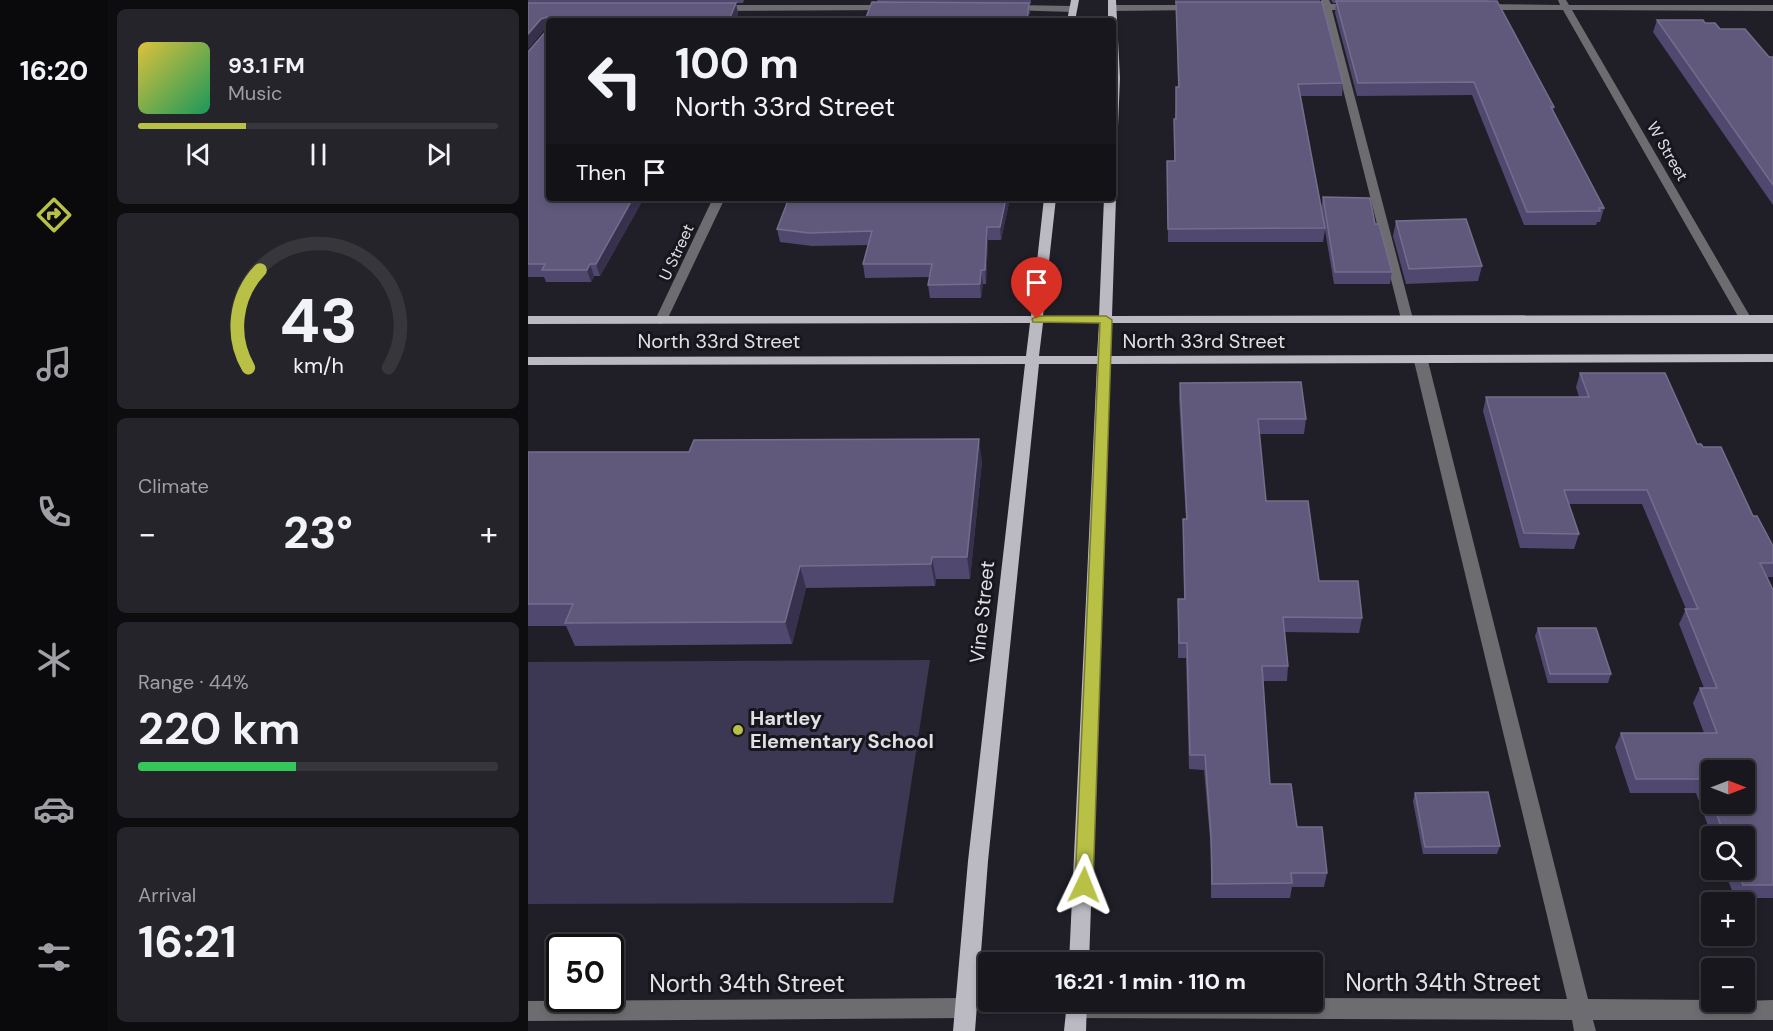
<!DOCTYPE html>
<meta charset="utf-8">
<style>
body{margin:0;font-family:"DM Sans",sans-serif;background:#25242a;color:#f1f3f6;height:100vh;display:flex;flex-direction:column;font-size:22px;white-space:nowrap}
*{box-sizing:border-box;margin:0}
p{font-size:20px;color:#9f9fa4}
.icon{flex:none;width:33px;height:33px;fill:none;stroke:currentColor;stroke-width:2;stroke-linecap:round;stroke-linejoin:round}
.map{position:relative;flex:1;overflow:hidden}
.panel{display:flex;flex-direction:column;gap:9px;padding:9px;background:#0d0d10;width:420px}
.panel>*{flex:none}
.banner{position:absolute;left:18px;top:18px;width:570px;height:183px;border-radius:6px;box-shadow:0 3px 9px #0003,0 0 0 2px #36363b;background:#18171d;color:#f1f3f6;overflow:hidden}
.needle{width:39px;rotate:90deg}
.fabs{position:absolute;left:1173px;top:760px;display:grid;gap:12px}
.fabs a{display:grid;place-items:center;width:54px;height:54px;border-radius:6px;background:#18171d;box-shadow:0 3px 9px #0003,0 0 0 2px #36363b;font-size:30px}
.speed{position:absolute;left:18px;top:934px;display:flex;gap:12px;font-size:30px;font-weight:700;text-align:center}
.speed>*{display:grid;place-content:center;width:78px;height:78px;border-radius:50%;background:#18171d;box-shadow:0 3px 9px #0003,0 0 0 2px #36363b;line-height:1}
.speed .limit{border:3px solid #111;border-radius:9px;background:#fff;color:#111}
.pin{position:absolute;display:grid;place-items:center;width:51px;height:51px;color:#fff;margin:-62px -26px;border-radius:50% 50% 50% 0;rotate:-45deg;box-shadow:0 0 6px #0007}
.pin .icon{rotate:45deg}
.me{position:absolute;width:66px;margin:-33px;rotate:2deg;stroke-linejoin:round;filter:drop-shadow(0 0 4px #0008)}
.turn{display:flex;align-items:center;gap:21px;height:126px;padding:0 30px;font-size:27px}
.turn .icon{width:78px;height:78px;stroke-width:2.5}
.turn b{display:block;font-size:42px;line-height:51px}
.then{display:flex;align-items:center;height:57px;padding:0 30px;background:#0003;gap:12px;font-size:22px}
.big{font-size:45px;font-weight:700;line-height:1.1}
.panel .card{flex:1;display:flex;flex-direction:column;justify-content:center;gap:9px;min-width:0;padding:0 21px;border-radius:9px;background:#25242a}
.panel .dial{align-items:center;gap:0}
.dial svg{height:156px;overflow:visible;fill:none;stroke:#36363b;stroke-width:7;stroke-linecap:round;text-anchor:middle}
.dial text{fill:#f1f3f6;stroke:none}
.song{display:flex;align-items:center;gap:18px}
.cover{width:72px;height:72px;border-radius:9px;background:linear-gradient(135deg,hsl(50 70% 55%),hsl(150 70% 35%))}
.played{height:6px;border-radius:3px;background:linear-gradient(90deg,#b9c046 30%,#36363b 30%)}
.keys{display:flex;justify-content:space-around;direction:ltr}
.heat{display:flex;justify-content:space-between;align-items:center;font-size:33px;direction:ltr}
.charge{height:9px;border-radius:4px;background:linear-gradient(90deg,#34c759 44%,#36363b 0)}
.trip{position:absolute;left:450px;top:952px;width:345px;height:60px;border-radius:6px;background:#18171d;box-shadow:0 3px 9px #0003,0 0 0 2px #36363b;font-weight:700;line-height:60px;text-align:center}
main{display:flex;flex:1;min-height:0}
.tab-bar{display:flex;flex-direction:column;width:108px;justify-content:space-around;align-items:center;background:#0a090c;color:#9f9fa4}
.tab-bar .icon{width:42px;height:42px}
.tab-bar .on{color:#b9c046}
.tab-bar b{font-size:27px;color:#f1f3f6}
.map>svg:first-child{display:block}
.green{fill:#3c3752}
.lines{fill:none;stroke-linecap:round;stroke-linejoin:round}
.minor{fill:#6d6c70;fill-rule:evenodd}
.major{fill:#bbb9c2;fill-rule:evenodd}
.wall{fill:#514870;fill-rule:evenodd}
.shaded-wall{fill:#37314d}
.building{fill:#60597c;stroke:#746e8d;stroke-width:1.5}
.route{fill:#b9c046;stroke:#787d2e;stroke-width:1.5}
.poi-dot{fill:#b9c046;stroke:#17161d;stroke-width:2}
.labels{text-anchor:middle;stroke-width:6;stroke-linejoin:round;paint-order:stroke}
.far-street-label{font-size:16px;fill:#e0e0e5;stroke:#17161d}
.street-label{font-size:20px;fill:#e0e0e5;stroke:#17161d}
.poi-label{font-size:20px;font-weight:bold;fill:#e0e0e5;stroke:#17161d;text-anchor:start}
.near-street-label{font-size:24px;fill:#e0e0e5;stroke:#17161d}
</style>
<main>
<nav class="tab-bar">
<b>16:20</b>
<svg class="icon on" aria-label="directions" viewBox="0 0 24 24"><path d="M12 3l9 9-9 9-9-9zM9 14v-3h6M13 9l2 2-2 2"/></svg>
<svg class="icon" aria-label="music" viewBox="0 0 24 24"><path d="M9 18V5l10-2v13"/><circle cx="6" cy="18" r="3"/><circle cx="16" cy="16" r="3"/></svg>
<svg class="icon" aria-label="phone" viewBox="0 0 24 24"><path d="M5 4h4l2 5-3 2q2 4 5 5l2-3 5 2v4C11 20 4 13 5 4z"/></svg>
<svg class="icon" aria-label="climate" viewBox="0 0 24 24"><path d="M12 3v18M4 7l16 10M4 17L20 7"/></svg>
<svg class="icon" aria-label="car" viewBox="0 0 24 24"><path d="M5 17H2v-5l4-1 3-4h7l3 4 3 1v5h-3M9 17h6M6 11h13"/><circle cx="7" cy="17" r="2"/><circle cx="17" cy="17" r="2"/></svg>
<svg class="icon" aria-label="filters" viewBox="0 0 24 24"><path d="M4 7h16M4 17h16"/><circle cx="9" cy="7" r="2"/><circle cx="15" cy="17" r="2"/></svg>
</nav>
<section class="panel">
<div class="card">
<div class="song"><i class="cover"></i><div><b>93.1 FM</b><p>Music</p></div></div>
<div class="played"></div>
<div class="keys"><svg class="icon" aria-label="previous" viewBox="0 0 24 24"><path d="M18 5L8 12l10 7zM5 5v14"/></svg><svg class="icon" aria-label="pause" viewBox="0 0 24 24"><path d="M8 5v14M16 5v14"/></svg><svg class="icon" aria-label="next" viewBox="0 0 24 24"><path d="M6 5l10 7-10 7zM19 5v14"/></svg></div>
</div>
<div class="card dial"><svg viewBox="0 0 100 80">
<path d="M14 69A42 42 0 1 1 86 69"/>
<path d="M14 69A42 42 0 0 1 20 19" stroke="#b9c046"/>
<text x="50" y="56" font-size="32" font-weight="700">43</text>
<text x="50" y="72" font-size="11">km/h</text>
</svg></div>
<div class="card"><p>Climate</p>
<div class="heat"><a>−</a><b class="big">23°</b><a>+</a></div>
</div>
<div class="card"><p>Range · 44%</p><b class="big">220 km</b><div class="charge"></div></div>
<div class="card"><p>Arrival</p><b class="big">16:21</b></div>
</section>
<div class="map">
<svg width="1245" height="1031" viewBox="0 0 1245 1031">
<rect width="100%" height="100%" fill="#201f27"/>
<polygon class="green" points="402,660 365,903 0,904 0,662"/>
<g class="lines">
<g class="minor">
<polygon points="793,0 801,0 803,4 826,4 830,7 826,10 804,10 885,319 883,322 875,322 873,319 795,10 778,10 774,7 778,4 794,4"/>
<polygon points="1030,0 1038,0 1041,5 1245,5 1245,11 1044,10 1223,318 1221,321 1213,321 1211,318 1035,10 952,10 948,7 952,4 1032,5"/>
<polygon points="363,5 367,8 366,10 189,11 185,8 189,5"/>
<polygon points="483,5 545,6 549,9 545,12 480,10 480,6"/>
<polygon points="667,5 670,6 670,10 586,11 582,8 586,5"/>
<polygon points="185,198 197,198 139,320 133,324 129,323 127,320"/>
<polygon points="893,357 900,361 1060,999 1184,1000 1184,1002 1245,1000 1245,1020 1065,1020 1068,1031 1046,1031 1044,1020 549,1018 542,1015 539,1008 541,1002 784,1002 784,998 1039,999 886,361"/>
<polygon points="438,998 445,1001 448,1008 445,1015 438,1018 0,1021 0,1001"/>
</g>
<g class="major">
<polygon points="543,0 551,0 547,21 539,21"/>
<polygon points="580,0 588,0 592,78 590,126 585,129 585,21 580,21"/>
<path d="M585 195 588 198 584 316 1245 315V323H583L582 356 1245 354V362L582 364 561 963H541L569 364H511L460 861 447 1031H425L440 861 497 364 0 365V357L498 356 502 323 0 324V316H503L516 198H528L515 316H571L576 198H585ZM515 323H571L569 356H511Z"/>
<polygon points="539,1002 559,1002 558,1031 536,1031"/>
</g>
</g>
<g class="wall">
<polygon points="0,0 216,0 215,3 208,3 210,14 207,21 21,21 21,198 116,198 72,276 66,276 63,282 18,282 16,277 0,277 0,52 19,29 16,30 0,49"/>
<polygon points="349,0 503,0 503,4 501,4 502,14 337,20 350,3"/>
<polygon points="647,0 792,0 792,2 815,83 814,96 773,96 793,209 795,197 847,224 864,272 862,284 806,284 797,230 795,242 640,242 639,161 646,161 646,119 647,119 650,87 648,3 647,3"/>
<polygon points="803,0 961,0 961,1 1026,107 1025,111 1076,208 1072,222 1069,222 1068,225 996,225 944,95 829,96 807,13 808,3 805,3"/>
<polygon points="1129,20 1177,23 1192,29 1241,57 1245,57 1245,205 1125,32"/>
<polygon points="482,198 473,240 460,240 458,284 455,284 453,298 402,298 400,285 402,277 337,278 335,264 340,245 284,246 252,242 249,229"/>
<polygon points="868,221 954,266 950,281 878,284 865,236"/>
<path d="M1052 373 1175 447 1225 516 1245 546V577H1239L1245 590V898H1207L1196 870H1216V837H1184L1168 793H1102L1087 747 1093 733H1176L1165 703 1172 688H1176L1151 624 1158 609 1114 504H1041L1051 534 1046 549 992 548 955 411 958 397H1051L1048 387ZM1184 771 1216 804H1184Z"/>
<polygon points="652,383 778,419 776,434 731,434 738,501 791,581 834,618 831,633 757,632 760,666 759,681 735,681 742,784 769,827 799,873 796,887 764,887 762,898 683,898 683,850 676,770 661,769 658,658 650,658 650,599 656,599 655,519 658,519 651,398"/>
<polygon points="0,452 454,461 442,579 408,579 407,586 278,588 264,644 47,646 38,626 0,626"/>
<polygon points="1010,628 1083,674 1080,683 1020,683 1007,636"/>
<polygon points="887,793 972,846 969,854 895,854 885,801"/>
</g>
<g class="shaded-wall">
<polygon points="208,3 210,14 207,21 201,21"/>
<polygon points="501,3 501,21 499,21"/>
<polygon points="19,17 21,28 16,30 0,49 0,34 13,19"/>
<polygon points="105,198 116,198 72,276 68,264"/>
<polygon points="478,198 482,198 473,240 472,227"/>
<polygon points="459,227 460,240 458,284 457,270"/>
<polygon points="62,264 66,276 63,282 59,270"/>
<polygon points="453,270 455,284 453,298 452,284"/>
<polygon points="451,439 454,461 442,579 439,557"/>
<polygon points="404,557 408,579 407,586 403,564"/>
<polygon points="272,566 278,588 264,644 257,622"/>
</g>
<g class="building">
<polygon points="808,1 969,1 1026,107 1023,107 1076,208 1071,208 1072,211 999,212 946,82 830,83"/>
<polygon points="344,2 501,3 499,21 328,21 329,20 337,20"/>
<polygon points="648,2 794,2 815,83 770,84 797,228 640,229 639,161 647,161 646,119 648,119 648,87 651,87"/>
<polygon points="0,3 208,3 201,20 205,21 21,21 21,198 105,198 68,264 62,264 59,270 14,270 17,264 0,264 0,52 19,30 19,17 13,19 0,34"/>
<polygon points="1129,20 1175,20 1177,23 1187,23 1192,29 1217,29 1241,57 1245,57 1245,185"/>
<polygon points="795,197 842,198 847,224 851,224 864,272 807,272"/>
<polygon points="261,198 478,198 472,227 459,227 457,270 453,270 452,284 400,285 404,264 335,264 344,231 281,233 249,229"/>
<polygon points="938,219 954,266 881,269 868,221"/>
<polygon points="1052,373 1137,373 1169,444 1173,444 1175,447 1193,447 1225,516 1229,516 1245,546 1245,563 1232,563 1245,590 1245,885 1215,885 1210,870 1216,870 1216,837 1197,837 1185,804 1216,804 1216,771 1184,771 1184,801 1175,779 1108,779 1093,733 1189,733 1172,688 1189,688 1157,609 1170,609 1119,490 1036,490 1051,534 996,533 958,397 1061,397"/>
<polygon points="773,382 778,419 730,419 738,501 780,501 791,581 830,581 834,618 755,617 760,666 734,666 742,784 763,784 769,827 794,827 799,873 763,873 764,883 684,884 683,836 677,755 662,755 659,643 651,643 650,599 657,599 655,519 659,519 652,383"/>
<polygon points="451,439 439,557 404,557 403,564 272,566 257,622 37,623 45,604 0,604 0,452 161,452 166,440"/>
<polygon points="1010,628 1068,628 1083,674 1022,674"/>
<polygon points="960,792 972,846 897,847 887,793"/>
</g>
<polygon class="route" points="509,316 578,316 584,320 565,885 562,891 556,893 550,891 547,885 572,323 505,322 504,319"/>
<circle class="poi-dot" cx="210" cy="730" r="6"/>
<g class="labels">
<g class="far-street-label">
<text transform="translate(1140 151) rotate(60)" y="6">W Street</text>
<text transform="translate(148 252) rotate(-65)" y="6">U Street</text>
</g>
<g class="street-label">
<text x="191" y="348">North 33rd Street</text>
<text x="676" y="348">North 33rd Street</text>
<text transform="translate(454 612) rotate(-84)" y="7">Vine Street</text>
</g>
<g class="poi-label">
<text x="222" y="725">Hartley<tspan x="222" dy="23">Elementary School</tspan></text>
</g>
<g class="near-street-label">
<text x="915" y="991">North 34th Street</text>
<text x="219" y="992">North 34th Street</text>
</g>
</g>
</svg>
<div class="fabs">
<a><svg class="needle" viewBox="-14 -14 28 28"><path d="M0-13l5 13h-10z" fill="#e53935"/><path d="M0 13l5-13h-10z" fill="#9f9fa4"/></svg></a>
<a><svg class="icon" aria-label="search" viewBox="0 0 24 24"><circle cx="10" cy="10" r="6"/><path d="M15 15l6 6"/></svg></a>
<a>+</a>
<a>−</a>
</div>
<div class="speed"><div class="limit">50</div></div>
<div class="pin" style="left:509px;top:319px;background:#d93025"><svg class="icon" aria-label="arrive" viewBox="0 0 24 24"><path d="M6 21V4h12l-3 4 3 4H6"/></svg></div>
<svg class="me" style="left:556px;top:885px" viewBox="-20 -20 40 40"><path d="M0-17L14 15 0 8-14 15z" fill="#b9c046" stroke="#fff" stroke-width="4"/></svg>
<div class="trip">16:21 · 1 min · 110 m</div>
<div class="banner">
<div class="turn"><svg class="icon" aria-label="left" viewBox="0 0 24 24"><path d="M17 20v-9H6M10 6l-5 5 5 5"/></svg><div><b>100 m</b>North 33rd Street</div></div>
<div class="then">Then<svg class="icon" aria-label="arrive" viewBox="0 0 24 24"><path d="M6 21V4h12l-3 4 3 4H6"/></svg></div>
</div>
</div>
</main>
